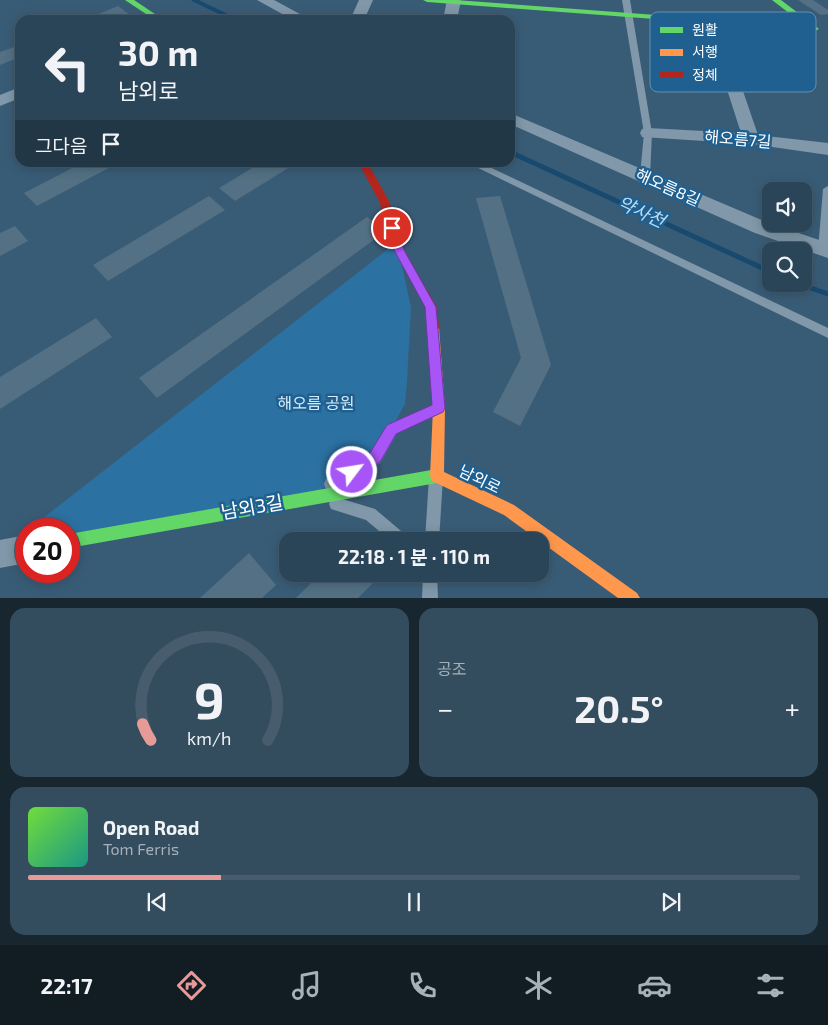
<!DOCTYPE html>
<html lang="ko">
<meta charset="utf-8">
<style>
body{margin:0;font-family:"Exo 2","Noto Sans KR",sans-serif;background:#334c5e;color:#f1f3f6;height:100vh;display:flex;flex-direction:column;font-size:19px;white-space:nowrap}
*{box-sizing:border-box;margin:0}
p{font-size:16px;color:#a6b1ba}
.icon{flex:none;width:28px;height:28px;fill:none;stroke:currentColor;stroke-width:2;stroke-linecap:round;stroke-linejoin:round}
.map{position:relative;height:598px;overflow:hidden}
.details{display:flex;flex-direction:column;gap:10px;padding:10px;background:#182630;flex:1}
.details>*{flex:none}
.top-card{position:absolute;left:15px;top:15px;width:500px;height:152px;border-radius:15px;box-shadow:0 2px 12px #0003,0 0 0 1px #475d6e;background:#2b4558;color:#f1f3f6;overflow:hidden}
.buttons{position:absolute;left:762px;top:182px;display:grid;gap:10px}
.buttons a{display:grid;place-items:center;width:50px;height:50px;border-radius:10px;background:#2b4558;box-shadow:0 2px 12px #0003,0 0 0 1px #475d6e;font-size:25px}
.speed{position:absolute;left:15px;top:518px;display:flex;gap:10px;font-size:25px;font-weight:700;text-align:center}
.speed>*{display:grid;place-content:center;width:65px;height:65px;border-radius:50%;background:#2b4558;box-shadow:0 2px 12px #0003,0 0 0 1px #475d6e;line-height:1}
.speed .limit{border:8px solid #d22;background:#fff;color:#111}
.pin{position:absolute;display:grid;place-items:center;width:42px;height:42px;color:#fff;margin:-21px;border:2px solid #fff;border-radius:50%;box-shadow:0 1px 5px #0007}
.me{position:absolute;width:55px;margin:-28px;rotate:59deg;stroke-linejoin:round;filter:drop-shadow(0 0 4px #0008)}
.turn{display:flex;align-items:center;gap:18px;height:105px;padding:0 20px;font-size:22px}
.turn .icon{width:65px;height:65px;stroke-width:2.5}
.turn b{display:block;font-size:35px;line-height:42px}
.then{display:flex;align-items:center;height:48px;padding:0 20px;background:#0003;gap:10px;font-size:19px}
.big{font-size:38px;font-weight:700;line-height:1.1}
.details .tile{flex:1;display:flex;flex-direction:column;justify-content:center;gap:8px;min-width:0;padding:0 18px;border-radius:15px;background:#334c5e}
.details .dial{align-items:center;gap:0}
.dial svg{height:130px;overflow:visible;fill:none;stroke:#475d6e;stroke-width:7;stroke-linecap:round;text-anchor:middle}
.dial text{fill:#f1f3f6;stroke:none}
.song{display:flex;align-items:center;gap:15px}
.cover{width:60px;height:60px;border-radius:8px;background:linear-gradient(135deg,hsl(100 70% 55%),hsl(170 70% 35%))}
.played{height:5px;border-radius:2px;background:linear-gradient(90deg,#e69b98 25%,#475d6e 25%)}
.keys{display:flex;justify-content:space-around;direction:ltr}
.heat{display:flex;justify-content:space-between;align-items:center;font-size:28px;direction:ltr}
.details .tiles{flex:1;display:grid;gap:10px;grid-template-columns:1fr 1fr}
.tile:last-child{grid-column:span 2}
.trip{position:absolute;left:279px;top:532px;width:270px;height:50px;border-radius:15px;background:#2b4558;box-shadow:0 2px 12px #0003,0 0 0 1px #475d6e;font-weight:700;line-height:50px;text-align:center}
.menu{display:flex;height:80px;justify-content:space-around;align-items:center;background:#111c23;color:#a6b1ba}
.menu .icon{width:35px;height:35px}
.menu .active{color:#e69b98}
.menu b{font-size:22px;color:#f1f3f6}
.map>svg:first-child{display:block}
.green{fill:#2b71a1}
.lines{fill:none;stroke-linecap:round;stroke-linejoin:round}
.stream-far1{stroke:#184a70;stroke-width:4}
.stream{stroke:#184a70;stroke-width:5}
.building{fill:#537084}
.lane{fill:#8098a9;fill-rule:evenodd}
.street{fill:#8098a9;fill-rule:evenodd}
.fast{fill:#63d668;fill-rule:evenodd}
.slow{fill:#ff974d;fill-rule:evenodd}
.jam{fill:#b3261e;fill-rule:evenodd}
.route{fill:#a855f7;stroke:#6d37a1}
.labels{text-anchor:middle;stroke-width:5;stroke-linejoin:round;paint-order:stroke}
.street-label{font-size:16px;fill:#fff;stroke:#1f6090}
.park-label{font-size:16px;fill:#d4eaf9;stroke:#1f6090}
.water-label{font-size:18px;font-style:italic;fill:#bbddf4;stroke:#1f6090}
.near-street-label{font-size:19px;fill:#fff;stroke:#1f6090}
.key{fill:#1f6090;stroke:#6290b1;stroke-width:1}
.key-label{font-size:14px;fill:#fff}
</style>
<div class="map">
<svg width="828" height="598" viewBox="0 0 828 598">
<rect width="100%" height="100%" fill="#395c76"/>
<polygon class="green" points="397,242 411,308 407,381 405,404 375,458 310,496 69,541 69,529 29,529"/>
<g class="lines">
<polyline class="stream-far1" points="194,0 236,20"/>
<g class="stream">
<polyline points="510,152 771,272"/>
<polyline points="799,284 828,294"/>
</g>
</g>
<g class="building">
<polygon points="798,0 813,0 828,10 828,14 821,15"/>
<polygon points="118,6 129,14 113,20 84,20"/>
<polygon points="20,45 20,57 0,65 0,52"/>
<polygon points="84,162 120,162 37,206 24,193"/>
<polygon points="262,162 298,162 235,201 219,188"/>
<polygon points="209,196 225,210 108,281 93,265"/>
<polygon points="500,196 551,365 520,426 493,412 521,358 476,198"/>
<polygon points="367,217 386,231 157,398 139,378"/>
<polygon points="15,226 28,241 0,256 0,233"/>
<polygon points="96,318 112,337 0,409 0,377"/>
<polygon points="249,553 276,585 262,598 200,598"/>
<polygon points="320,574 382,574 358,598 296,598"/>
</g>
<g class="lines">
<g class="lane">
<polygon points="622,0 630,0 652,133 650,176 645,179 640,176 644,133"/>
<polygon points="466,162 479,162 828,328 828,338"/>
<polygon points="828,186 828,251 823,254 818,250 823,189"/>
<polygon points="437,403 442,405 443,409 442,413 397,433 380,463 336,489 331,491 326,489 324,484 326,479 370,453 387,425"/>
<polygon points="436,470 441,472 443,477 439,541 425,541 429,477 431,472"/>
<polygon points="336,497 375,509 407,536 409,541 391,541 366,520 331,509 329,504 331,499"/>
<polygon points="423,574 437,574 438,598 422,598"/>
</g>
<g class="street">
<polygon points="257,0 274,0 311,20 293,20"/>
<polygon points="359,0 373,0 364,20 350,20"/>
<polygon points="447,0 461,0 457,20 443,20"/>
<polygon points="712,17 719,21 758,135 828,143 828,155 751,144 642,137 640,133 642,129 648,128 741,133 705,21"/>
<polygon points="20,87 20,98 0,106 0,95"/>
<polygon points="510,113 769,223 828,243 828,258 755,233 510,124"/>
<polygon points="26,535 26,563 0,568 0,540"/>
</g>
<g class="fast">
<polygon points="125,0 134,0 164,20 155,20"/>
<polygon points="423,0 455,0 806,26 772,0 781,0 819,29 815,31 427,2"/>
<polygon points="437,469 442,471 444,476 442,481 437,483 69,548 69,534"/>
</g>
<polygon class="slow" points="433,323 437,325 439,328 445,408 444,472 514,505 637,593 640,598 618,598 504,515 432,481 430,476 433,408 427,328 429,325"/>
<polygon class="jam" points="358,162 367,162 389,201 404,250 437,307 439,328 437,331 429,331 425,307 394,250 379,201"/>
</g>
<polygon class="route" points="392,225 397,228 404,250 436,307 445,408 443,412 396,434 380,462 352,478 347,476 345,472 347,467 370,453 387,425 432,405 425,307 394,250 387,228"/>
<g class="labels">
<g class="street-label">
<text transform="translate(738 139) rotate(5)" y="6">해오름7길</text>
<text transform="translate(668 187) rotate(24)" y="6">해오름8길</text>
<text transform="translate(480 479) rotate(26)" y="6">남외로</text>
</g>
<g class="park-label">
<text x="316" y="409">해오름 공원</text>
</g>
<g class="water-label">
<text transform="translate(641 212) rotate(25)" y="6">약사천</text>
</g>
<g class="near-street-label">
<text transform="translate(252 507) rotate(-10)" y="7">남외3길</text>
</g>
</g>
<rect x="650" y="12" width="166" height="80" rx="8" class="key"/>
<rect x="660" y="27" width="23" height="6" fill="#63d668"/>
<rect x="660" y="49" width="23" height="7" fill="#ff974d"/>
<rect x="660" y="72" width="23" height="6" fill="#b3261e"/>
<g class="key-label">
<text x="692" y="35">원활</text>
<text x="692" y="57">서행</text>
<text x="692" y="80">정체</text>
</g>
</svg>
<div class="buttons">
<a><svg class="icon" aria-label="sound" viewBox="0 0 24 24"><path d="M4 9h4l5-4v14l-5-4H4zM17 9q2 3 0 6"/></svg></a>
<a><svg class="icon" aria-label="search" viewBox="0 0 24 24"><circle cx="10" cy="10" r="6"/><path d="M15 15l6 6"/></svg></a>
</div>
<div class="speed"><div class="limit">20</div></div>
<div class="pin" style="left:392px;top:228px;background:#d93025"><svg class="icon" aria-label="arrive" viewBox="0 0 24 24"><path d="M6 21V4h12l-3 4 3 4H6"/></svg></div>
<svg class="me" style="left:352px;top:472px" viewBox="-20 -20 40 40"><circle r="17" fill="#a855f7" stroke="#fff" stroke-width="3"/><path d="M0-11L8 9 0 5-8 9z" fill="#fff"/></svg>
<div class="trip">22:18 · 1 분 · 110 m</div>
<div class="top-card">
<div class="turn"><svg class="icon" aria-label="left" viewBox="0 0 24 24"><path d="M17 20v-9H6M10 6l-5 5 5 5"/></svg><div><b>30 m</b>남외로</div></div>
<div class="then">그다음<svg class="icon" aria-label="arrive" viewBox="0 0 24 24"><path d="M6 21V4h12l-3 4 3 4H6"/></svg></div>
</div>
</div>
<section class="details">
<div class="tiles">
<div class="tile dial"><svg viewBox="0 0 100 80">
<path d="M14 69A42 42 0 1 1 86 69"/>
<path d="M14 69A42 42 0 0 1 9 59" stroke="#e69b98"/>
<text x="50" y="56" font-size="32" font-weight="700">9</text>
<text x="50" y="72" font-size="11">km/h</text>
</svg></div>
<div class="tile"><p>공조</p>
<div class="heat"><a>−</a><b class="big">20.5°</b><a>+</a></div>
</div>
<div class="tile">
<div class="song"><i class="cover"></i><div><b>Open Road</b><p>Tom Ferris</p></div></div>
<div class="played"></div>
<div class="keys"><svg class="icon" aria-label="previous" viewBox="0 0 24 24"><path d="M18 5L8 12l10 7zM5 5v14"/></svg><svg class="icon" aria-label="pause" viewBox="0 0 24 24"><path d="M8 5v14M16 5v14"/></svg><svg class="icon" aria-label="next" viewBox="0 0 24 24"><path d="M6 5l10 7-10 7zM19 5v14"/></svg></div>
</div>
</div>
</section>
<nav class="menu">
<b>22:17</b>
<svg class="icon active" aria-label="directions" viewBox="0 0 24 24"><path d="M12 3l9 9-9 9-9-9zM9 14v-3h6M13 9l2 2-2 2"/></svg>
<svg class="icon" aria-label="music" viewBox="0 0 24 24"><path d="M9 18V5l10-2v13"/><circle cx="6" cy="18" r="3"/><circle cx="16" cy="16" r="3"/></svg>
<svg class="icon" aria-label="phone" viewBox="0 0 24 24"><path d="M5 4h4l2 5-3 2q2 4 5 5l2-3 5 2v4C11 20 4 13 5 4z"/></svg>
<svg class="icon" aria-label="climate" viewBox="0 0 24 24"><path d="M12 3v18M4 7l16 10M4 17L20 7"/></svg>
<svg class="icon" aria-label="car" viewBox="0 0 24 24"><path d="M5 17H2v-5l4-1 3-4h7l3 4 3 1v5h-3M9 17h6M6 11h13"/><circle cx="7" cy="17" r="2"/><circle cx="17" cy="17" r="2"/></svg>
<svg class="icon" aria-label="filters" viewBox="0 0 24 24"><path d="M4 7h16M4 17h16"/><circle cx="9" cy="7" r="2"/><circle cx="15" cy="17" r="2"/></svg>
</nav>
